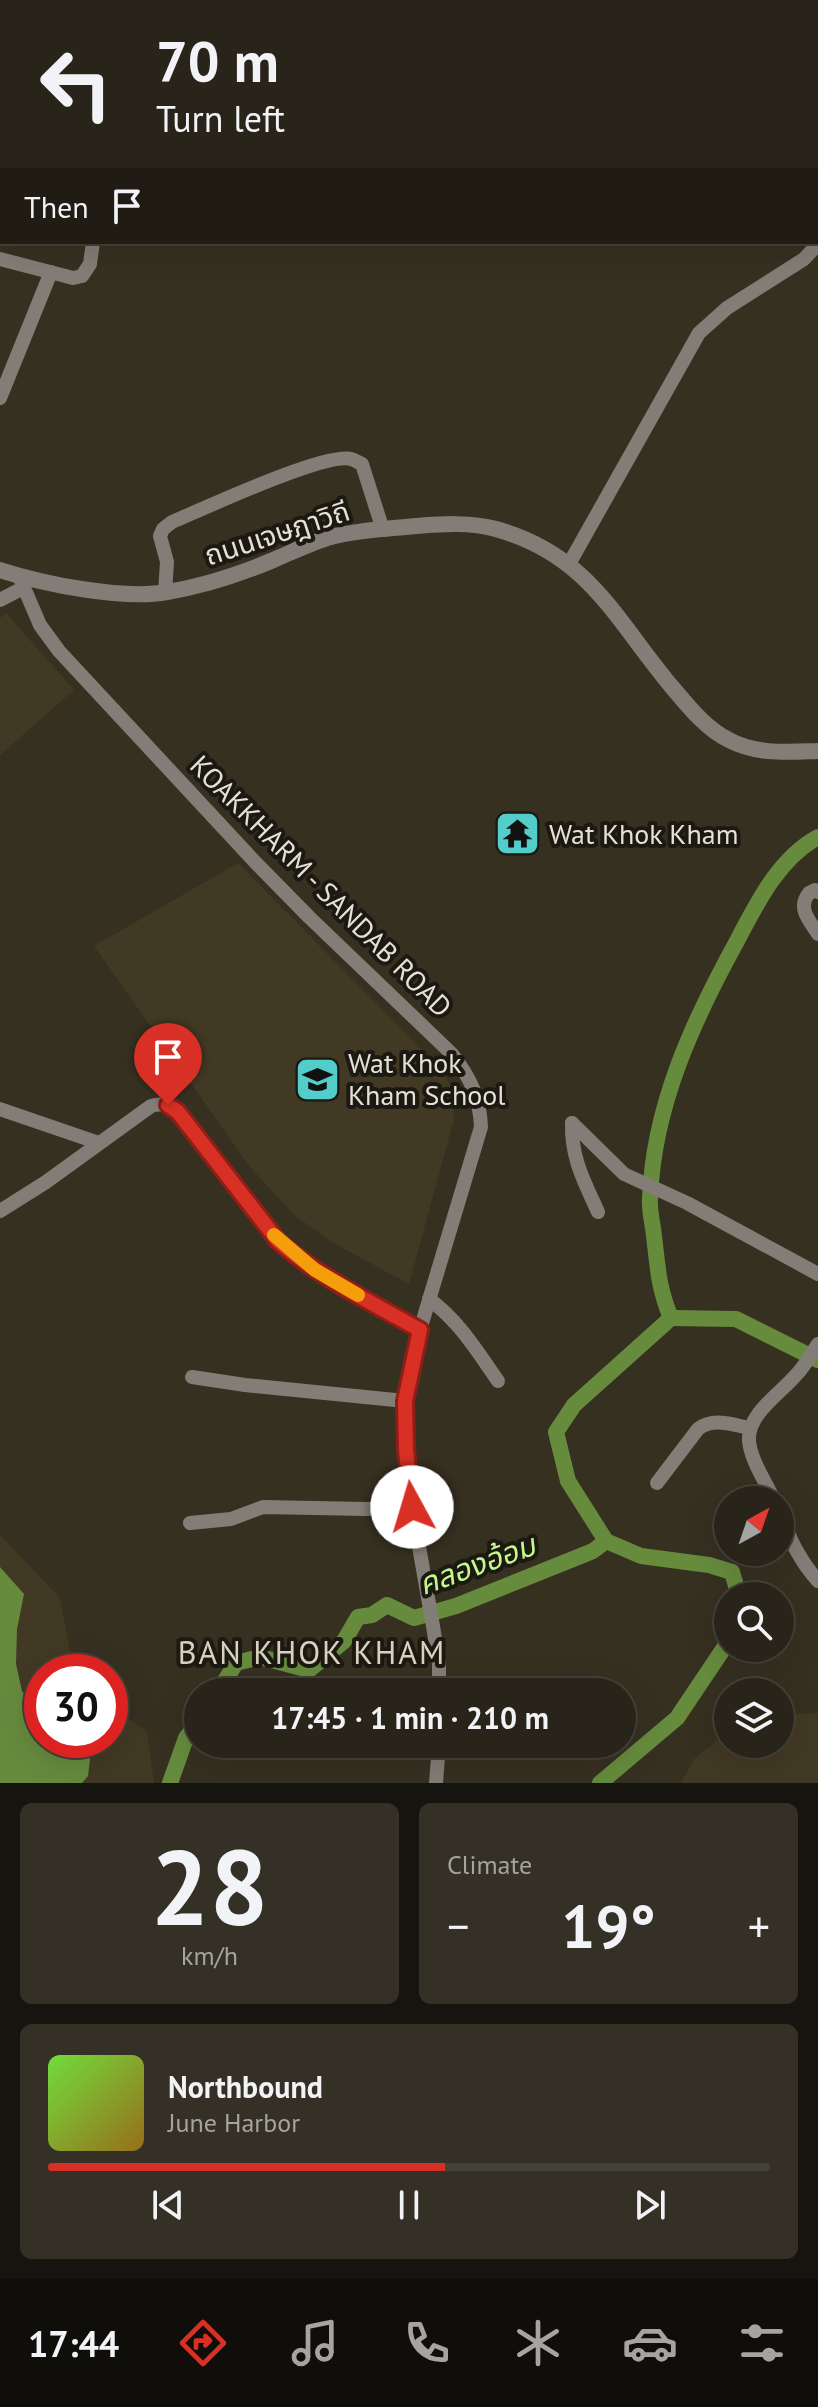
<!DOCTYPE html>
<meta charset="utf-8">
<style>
body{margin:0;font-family:"PT Sans","Noto Sans Thai",sans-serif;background:#343026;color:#f1f3f6;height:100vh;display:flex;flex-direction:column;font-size:30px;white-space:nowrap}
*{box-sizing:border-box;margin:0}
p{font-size:26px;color:#a5a4a2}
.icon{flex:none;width:44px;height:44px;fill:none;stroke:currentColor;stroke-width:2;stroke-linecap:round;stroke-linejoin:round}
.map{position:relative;height:1783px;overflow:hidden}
.sheet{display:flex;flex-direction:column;gap:20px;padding:20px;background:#16140e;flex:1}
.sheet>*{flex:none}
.guide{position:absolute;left:0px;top:0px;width:818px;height:244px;box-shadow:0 8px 32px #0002,0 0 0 2px #444138;background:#282419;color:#f1f3f6;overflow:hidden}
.needle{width:52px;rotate:40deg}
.tools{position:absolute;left:714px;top:1486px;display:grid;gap:16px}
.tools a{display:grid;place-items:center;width:80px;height:80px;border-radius:50%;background:#282419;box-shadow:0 8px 32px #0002,0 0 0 2px #444138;font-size:40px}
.speed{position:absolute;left:24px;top:1654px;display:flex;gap:16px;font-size:40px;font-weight:700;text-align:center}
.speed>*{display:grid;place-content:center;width:104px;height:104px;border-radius:50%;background:#282419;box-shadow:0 8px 32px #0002,0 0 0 2px #444138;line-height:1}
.speed .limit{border:12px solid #d22;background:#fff;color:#111}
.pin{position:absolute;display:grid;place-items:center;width:68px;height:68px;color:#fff;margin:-82px -34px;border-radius:50% 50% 50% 0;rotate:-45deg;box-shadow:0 0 8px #0007}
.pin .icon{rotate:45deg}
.me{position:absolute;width:88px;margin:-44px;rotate:354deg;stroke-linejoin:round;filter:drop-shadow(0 0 6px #0008)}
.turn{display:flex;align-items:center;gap:28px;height:168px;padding:0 24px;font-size:36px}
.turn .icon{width:104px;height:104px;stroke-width:2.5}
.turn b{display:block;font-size:56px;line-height:68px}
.then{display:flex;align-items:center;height:76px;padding:0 24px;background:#0003;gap:16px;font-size:30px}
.big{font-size:60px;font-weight:600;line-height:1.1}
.sheet .card{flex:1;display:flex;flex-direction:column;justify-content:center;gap:12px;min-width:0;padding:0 28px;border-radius:12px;background:#343026}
.sheet .dial{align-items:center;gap:0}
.dial b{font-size:104px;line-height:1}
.song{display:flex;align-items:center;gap:24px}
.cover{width:96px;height:96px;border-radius:12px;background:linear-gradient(135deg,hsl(100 70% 55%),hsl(40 70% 35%))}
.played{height:8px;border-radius:4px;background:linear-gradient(90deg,#d93025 55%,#444138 55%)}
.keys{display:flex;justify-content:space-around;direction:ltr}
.heat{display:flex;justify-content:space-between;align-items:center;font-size:44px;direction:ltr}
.sheet .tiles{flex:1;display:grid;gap:20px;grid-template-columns:1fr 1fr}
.card:last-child{grid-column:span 2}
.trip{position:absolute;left:184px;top:1678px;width:452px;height:80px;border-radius:40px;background:#282419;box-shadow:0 8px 32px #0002,0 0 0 2px #444138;font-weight:600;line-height:80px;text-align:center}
.tabs{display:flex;height:128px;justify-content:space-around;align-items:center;background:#100e0a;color:#a5a4a2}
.tabs .icon{width:56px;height:56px}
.tabs .on{color:#d93025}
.tabs b{font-size:36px;color:#f1f3f6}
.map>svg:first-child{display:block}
.built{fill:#423924}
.water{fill:#668b3d}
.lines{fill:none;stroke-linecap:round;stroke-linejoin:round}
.canal{stroke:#668b3d;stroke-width:16}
.minor{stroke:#837d77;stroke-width:14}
.tertiary{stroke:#837d77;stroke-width:16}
.route-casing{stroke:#8d1f18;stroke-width:20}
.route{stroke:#d93025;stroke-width:14}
.slow{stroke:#f59e0b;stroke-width:14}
.labels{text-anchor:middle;stroke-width:8;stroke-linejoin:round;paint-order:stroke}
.street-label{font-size:28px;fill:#e4e1d7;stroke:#1b1912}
.poi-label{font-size:28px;fill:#e4e1d7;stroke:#1b1912;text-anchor:start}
.water-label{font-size:30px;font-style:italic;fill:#c4f88e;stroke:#1b1912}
.quarter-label{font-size:32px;letter-spacing:2px;fill:#d8d1be;stroke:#1b1912}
</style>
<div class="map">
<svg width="818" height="1783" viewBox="0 0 818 1783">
<rect width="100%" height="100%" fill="#363021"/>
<g class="built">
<polygon points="6,613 74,690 0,755 0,618"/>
<polygon points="238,863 440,1068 453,1090 454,1119 409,1284 337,1245 295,1216 250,1167 94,946"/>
<polygon points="0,1535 60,1598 74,1672 42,1672 42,1740 110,1740 110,1705 147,1732 154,1783 0,1783"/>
<polygon points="818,1713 818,1783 681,1783 695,1758 727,1733 728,1744 780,1744 780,1714"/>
</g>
<polygon class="water" points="0,1567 24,1594 17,1629 16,1664 22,1691 42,1715 42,1740 78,1740 91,1751 88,1776 82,1783 0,1783"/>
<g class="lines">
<g class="canal">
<path d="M671 1318C658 1287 658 1268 654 1236 653 1224 649 1211 650 1199 653 1107 693 1021 737 941 757 903 779 858 818 837"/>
<polyline points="671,1318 574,1405 556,1432 568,1481 606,1541 641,1556 709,1565 732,1572 739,1596"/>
<polyline points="671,1318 736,1319 818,1360"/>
<polyline points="218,1692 236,1663 260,1657 309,1670 344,1641 358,1617 372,1615 387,1605 414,1618 456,1606 593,1551 606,1541"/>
<polyline points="170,1783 186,1738 198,1722"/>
<polyline points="600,1783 677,1718 728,1642"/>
</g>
<g class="minor">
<polyline points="29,0 38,2"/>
<polyline points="353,0 363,2"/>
<polyline points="585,0 592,2"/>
<polyline points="138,2 139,0"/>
<polyline points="246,2 246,0"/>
<polyline points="487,2 488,0"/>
<polyline points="725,2 726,0"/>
<polyline points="816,153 818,151"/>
<polyline points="816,189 818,191"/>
<polyline points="0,259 73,278 82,276 90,264 93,242"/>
<polyline points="0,398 51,272"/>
<polyline points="569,564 699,333 727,308 804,259 818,244"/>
<path d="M19 576 40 625 59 651 255 862 309 917 452 1054C470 1077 480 1098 481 1127L420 1330 405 1401 406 1450 412 1507 433 1626 439 1664V1692"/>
<path d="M165 593 167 562 160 536 163 529 172 522C203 509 325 452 351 459 355 460 359 463 362 464L383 530"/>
<polyline points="0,600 23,588"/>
<path d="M818 892 815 890 809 893C797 908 809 920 818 934"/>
<polyline points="0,1109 99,1143"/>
<polyline points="572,1123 624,1174 687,1203 818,1274"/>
<path d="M572 1123C571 1158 584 1181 598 1212"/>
<path d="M0 1211 46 1182 151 1106C162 1102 168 1106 178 1112L278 1241 315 1270 420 1330"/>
<path d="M429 1299C459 1321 477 1351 498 1381"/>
<polyline points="192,1377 245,1385 405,1401"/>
<path d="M657 1483 698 1429C714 1417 732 1425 750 1428"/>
<path d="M774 1500C766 1482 751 1461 749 1441 747 1414 781 1393 796 1375 805 1366 811 1354 818 1344"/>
<path d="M780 1513C790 1539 799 1560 818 1581"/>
<polyline points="190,1523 231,1519 263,1507 366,1509 412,1507"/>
<polyline points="436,1783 439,1744"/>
</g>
<path class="tertiary" d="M0 570C44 584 122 600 167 592 204 586 237 575 271 561 290 553 308 544 327 538 356 530 387 529 417 526 442 524 471 522 496 529 589 555 615 619 672 687 688 706 706 729 729 740 757 755 788 752 818 751"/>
</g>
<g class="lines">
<defs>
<path id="route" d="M168 1105 178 1112 278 1241C320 1278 371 1302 420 1330L405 1401 406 1450 412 1507"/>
</defs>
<use href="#route" class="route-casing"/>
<use href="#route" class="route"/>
<polyline class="slow" points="274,1235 315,1270 358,1295"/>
</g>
<defs>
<symbol id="temple-square" viewBox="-11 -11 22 22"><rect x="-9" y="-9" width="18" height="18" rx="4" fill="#53cdca" stroke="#1b1912"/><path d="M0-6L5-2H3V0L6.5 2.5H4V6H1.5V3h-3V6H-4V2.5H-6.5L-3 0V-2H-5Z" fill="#111"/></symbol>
<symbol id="school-square" viewBox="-11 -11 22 22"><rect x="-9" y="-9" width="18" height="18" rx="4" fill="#53cdca" stroke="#1b1912"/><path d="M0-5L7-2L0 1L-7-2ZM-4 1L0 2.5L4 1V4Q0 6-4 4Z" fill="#111"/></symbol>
</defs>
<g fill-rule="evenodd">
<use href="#temple-square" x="492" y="808" width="51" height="51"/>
<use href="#school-square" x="292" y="1054" width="51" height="51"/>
</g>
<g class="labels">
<g class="street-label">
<text transform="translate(277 533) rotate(-18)" y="10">ถนนเจษฎาวิถี</text>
<text transform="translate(321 886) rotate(45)" y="10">KOAKKHARM - SANDAB ROAD</text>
</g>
<g class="poi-label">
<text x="549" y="844">Wat Khok Kham</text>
<text x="348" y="1073">Wat Khok<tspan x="348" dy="32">Kham School</tspan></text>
</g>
<g class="water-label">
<text transform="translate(477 1565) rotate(-20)" y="10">คลองอ้อม</text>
</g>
<g class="quarter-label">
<text x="312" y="1664">BAN KHOK KHAM</text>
</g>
</g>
</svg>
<div class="tools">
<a><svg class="needle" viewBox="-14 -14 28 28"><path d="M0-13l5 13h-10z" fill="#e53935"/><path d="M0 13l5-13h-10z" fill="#a5a4a2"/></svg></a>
<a><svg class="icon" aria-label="search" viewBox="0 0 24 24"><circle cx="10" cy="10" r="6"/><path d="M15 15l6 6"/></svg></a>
<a><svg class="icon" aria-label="layers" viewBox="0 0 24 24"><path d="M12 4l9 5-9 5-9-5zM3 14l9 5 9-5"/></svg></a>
</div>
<div class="speed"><div class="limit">30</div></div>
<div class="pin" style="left:168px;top:1105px;background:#d93025"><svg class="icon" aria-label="arrive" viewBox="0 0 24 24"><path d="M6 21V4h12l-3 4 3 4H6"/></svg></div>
<svg class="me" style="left:412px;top:1507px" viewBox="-20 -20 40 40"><circle r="19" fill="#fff"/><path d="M0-13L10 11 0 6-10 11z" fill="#d93025"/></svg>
<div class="trip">17:45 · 1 min · 210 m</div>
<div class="guide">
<div class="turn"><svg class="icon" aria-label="left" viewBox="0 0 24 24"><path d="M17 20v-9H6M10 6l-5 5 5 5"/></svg><div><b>70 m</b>Turn left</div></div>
<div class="then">Then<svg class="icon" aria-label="arrive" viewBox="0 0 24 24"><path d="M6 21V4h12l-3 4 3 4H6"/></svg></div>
</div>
</div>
<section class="sheet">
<div class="tiles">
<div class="card dial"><b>28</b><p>km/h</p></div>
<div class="card"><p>Climate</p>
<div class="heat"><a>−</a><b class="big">19°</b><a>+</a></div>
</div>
<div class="card">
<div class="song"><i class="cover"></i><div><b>Northbound</b><p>June Harbor</p></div></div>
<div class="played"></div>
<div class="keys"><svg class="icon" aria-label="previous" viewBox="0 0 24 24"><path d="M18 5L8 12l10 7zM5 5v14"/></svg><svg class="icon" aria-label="pause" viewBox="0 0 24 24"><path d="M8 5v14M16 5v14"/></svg><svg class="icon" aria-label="next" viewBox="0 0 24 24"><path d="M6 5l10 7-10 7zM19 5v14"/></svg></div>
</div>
</div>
</section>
<nav class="tabs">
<b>17:44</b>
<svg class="icon on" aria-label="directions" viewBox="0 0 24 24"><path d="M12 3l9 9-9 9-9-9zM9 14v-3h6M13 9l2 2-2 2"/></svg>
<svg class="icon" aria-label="music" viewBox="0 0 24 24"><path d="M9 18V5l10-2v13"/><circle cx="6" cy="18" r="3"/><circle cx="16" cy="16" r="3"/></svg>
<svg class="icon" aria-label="phone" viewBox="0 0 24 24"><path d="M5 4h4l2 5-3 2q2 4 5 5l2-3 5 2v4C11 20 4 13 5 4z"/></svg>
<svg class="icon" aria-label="climate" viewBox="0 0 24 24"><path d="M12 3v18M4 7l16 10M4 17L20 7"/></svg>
<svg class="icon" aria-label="car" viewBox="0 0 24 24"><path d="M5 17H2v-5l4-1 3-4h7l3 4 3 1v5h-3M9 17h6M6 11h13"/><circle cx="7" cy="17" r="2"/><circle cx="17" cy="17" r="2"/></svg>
<svg class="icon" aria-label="filters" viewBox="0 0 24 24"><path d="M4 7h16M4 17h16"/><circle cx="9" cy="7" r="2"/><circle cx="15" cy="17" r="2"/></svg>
</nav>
